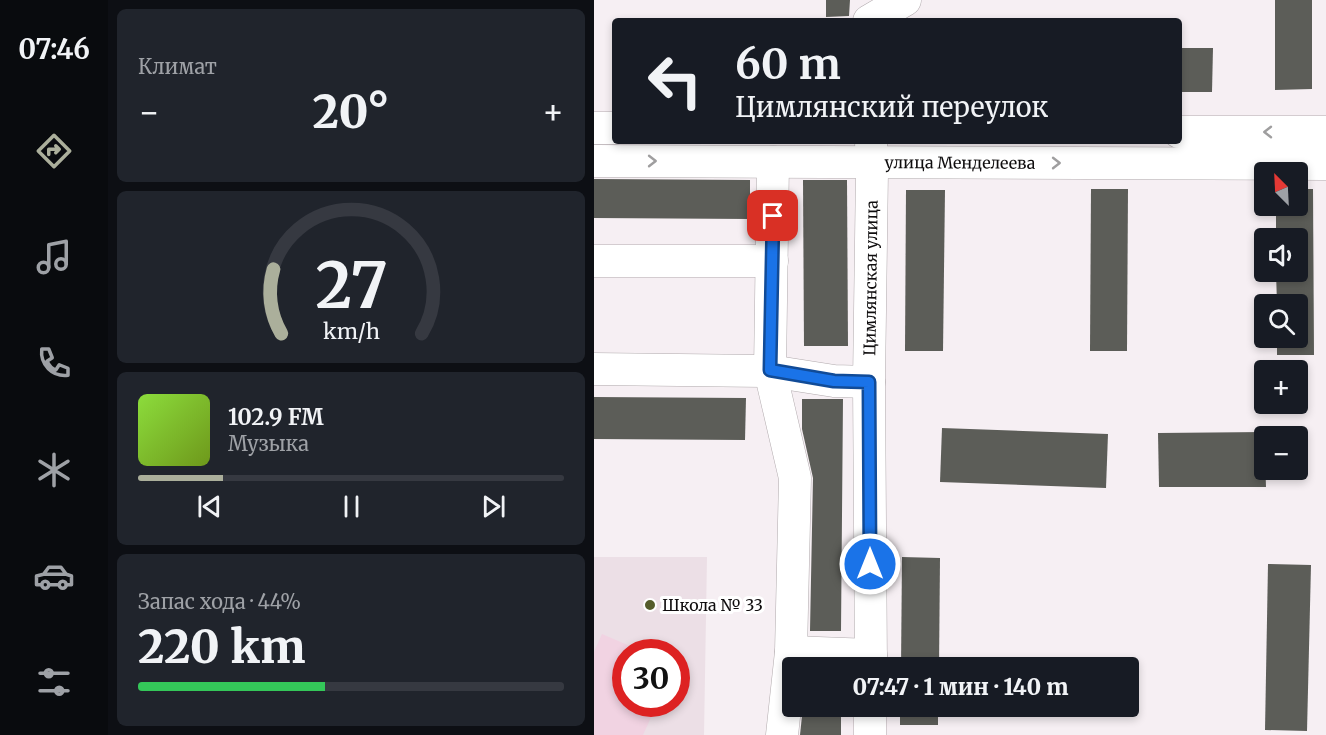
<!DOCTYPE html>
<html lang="ru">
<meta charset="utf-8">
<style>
body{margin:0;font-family:Merriweather,serif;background:#20242c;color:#f1f3f6;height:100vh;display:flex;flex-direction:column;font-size:22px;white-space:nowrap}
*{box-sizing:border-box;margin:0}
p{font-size:20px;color:#9ea1a6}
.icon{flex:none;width:33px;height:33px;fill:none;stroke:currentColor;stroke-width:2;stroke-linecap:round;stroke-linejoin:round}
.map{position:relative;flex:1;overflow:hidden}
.side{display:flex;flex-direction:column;gap:9px;padding:9px;background:#0d0f14;width:486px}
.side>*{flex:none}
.banner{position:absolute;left:18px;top:18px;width:570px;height:126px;border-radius:6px;box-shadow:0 3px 9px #0003;background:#171b24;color:#f1f3f6;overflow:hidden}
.needle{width:39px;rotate:336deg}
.tools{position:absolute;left:660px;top:162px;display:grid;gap:12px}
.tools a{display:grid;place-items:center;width:54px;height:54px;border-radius:6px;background:#171b24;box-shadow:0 3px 9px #0003;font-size:30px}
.speed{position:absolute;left:18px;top:639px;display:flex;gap:12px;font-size:30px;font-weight:700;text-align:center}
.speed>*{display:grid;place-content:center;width:78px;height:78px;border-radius:50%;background:#171b24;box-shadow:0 3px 9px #0003;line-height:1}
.speed .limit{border:9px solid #d22;background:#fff;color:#111}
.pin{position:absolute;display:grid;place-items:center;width:51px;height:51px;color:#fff;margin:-26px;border-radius:12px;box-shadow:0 3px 9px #0006}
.me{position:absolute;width:66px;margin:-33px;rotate:0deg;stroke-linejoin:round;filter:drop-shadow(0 0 4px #0008)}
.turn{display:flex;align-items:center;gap:21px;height:126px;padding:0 24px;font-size:27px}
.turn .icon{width:78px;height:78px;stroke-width:2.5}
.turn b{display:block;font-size:42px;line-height:51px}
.big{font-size:45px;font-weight:800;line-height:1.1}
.side .card{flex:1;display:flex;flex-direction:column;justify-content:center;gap:9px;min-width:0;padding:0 21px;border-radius:9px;background:#20242c}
.side .dial{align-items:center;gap:0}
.dial svg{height:156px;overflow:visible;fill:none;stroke:#363941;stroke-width:7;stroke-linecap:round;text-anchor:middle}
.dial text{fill:#f1f3f6;stroke:none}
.song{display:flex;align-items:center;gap:18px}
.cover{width:72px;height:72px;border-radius:9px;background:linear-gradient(135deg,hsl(90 70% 55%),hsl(80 70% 35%))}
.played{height:6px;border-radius:3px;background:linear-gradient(90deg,#abaf9b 20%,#363941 20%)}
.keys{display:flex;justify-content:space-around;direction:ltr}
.heat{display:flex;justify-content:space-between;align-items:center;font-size:33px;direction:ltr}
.charge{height:9px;border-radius:4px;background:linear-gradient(90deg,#34c759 44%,#363941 0)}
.trip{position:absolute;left:188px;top:657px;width:357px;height:60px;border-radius:6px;background:#171b24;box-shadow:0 3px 9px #0003;font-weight:800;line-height:60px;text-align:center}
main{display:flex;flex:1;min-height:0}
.tab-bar{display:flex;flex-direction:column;width:108px;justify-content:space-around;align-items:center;background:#090b0e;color:#9ea1a6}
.tab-bar .icon{width:42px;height:42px}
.tab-bar .current{color:#abaf9b}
.tab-bar b{font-size:27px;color:#f1f3f6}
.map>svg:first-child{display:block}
.built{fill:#ecdfe6;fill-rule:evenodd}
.green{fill:#f1d3e2}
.building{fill:#5c5d58}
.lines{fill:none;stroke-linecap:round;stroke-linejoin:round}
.minor-casing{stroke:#b1aaad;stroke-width:33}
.minor{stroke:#fff;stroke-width:32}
.oneway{stroke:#9f9e9f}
.route-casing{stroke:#114b97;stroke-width:15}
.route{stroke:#1a73e8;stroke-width:10}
.poi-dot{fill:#555c2b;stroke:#fff;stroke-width:2}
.labels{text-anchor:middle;stroke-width:6;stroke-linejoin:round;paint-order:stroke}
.street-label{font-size:16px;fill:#0f0d0e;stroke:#fff}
.poi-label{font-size:16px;fill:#0f0d0e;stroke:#fff;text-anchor:start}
</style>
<main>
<nav class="tab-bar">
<b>07:46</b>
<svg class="icon current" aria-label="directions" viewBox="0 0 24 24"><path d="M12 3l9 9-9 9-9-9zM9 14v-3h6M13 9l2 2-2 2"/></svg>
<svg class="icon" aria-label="music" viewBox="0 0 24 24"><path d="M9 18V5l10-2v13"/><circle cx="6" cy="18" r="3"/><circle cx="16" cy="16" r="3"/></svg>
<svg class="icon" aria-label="phone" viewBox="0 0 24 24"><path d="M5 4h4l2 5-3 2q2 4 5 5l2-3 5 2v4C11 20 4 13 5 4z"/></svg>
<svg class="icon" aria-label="climate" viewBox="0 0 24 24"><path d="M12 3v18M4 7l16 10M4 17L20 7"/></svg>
<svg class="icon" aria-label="car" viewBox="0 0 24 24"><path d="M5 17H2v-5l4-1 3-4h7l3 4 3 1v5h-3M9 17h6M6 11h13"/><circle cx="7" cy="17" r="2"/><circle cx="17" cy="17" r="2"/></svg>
<svg class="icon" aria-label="filters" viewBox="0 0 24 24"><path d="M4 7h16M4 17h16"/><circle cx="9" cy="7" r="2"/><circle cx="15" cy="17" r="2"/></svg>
</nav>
<section class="side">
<div class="card"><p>Климат</p>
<div class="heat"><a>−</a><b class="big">20°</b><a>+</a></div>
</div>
<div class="card dial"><svg viewBox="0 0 100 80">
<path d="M14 69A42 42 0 1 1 86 69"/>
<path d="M14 69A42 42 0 0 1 10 36" stroke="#abaf9b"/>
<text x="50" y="56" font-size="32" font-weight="700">27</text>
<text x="50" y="72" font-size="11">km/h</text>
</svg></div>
<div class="card">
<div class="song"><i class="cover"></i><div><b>102.9 FM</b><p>Музыка</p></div></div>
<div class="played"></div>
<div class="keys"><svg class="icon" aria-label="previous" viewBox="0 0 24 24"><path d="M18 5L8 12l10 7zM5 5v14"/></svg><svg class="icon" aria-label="pause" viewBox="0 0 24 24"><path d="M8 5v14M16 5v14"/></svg><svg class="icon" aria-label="next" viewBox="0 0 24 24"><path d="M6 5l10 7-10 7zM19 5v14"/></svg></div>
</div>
<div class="card"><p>Запас хода · 44%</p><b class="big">220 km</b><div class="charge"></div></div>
</section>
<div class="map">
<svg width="732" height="735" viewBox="0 0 732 735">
<rect width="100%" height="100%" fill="#f6eff3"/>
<path class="built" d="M0 557H113L110 735H0ZM32 652H82V704H32Z"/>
<polygon class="green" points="8,634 50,652 32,652 32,704 63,704 49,735 0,735 0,652"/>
<g class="building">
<polygon points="232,0 256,0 255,16 232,17"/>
<polygon points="681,0 718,0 718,89 681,90"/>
<polygon points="585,48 619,48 618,92 585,92"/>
<polygon points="0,179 156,180 156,219 0,218"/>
<polygon points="209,180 253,180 254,346 210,346"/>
<polygon points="497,189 534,189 533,351 496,351"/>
<polygon points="704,189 719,189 720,355 683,355 683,338 704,338 704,304 683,304 682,272 704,272 704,238 682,238 682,206 704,206"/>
<polygon points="312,190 351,190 349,351 311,351"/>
<polygon points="0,397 152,398 151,440 0,439"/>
<polygon points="208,399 249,399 247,631 216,631 219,478 208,429"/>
<polygon points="348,428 514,434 512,488 346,482"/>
<polygon points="670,432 672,487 565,487 564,433"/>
<polygon points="308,557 346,558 345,668 307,668"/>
<polygon points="674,564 717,565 713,731 671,730"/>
<rect x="306" y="706" width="38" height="19"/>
<polygon points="208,716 247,716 247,735 206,735"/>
</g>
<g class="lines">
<defs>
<g id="minor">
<polyline points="275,21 311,0"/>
<polyline points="0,128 21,128"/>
<polyline points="585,132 732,132"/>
<path id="s1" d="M0 161 732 164"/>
<polyline points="179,162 176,371 201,478 197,652 188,735"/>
<polyline points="0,261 178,261"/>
<polyline points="0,369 176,371 240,381 275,382"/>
<polyline points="197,652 277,655"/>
<path id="s2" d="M277 668 275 382 278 171 277 142"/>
<polyline points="276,735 276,706"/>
</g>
</defs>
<use href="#minor" class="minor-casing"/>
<use href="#minor" class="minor"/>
</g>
<defs><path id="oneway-chevron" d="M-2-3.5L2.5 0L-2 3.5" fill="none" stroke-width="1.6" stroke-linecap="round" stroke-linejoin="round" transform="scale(1.5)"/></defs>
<g class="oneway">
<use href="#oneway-chevron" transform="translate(674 132) rotate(-180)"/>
<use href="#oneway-chevron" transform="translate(58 161)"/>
<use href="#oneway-chevron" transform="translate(462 163)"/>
</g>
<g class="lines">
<defs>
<polyline id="route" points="179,216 176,370 240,381 275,382 276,564"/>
</defs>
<use href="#route" class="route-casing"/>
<use href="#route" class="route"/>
</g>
<circle class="poi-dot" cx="56" cy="605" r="6"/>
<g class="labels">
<g class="street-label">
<text dy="6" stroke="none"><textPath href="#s1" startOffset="366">улица Менделеева</textPath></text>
<text dy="6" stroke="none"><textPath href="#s2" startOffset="390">Цимлянская улица</textPath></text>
</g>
<g class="poi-label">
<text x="68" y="611">Школа № 33</text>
</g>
</g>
</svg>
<div class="tools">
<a><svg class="needle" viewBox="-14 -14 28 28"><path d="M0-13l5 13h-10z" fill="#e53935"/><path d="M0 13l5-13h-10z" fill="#9ea1a6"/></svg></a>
<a><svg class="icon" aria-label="sound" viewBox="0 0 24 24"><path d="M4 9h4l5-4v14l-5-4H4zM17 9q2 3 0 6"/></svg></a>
<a><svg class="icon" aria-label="search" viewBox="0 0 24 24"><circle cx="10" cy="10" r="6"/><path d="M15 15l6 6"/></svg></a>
<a>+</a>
<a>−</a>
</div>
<div class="speed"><div class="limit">30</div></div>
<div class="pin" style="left:179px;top:216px;background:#d93025"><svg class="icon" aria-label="arrive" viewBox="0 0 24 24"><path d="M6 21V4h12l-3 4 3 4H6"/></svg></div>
<svg class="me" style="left:276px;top:564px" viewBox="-20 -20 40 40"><circle r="17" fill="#1a73e8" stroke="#fff" stroke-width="3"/><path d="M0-11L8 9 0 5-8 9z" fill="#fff"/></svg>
<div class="trip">07:47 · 1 мин · 140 m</div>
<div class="banner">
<div class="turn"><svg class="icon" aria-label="left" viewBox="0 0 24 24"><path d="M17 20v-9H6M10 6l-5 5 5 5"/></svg><div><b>60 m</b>Цимлянский переулок</div></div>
</div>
</div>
</main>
